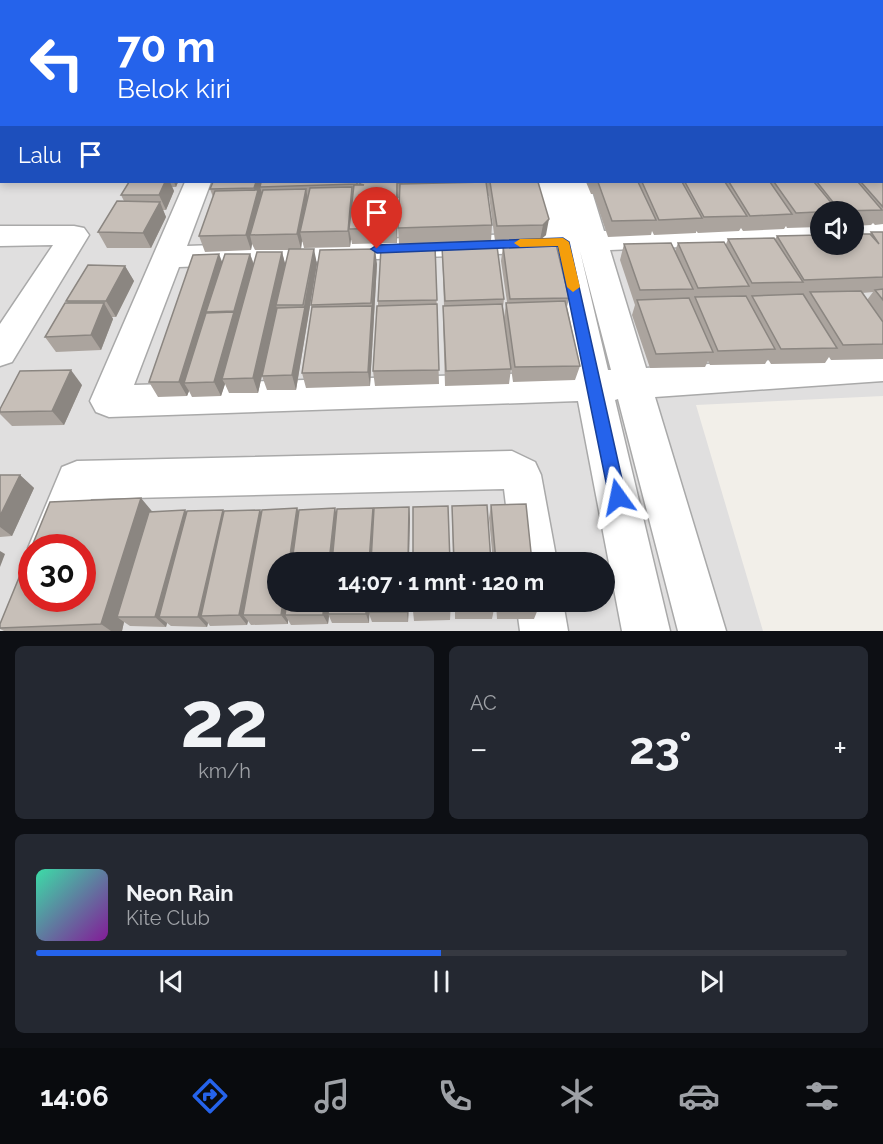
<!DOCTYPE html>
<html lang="id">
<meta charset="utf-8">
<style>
body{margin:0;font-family:Raleway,sans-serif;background:#242831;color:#f1f3f6;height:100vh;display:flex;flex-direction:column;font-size:22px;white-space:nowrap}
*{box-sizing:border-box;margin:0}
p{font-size:20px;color:#9ea1a6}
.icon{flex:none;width:33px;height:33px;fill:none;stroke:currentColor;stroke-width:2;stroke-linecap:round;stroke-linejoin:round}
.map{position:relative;height:631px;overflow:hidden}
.panel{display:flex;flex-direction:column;gap:15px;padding:15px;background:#0d0f14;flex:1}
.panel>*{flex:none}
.hud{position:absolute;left:0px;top:0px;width:884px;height:183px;box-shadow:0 3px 9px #0003;background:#2563eb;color:#fff;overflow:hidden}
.tools{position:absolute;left:810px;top:201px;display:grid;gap:12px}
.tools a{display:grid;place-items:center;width:54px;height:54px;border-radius:50%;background:#171b24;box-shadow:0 3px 9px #0003;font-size:30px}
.speed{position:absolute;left:18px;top:534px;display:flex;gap:12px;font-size:30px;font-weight:700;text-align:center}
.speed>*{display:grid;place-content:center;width:78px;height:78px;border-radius:50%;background:#171b24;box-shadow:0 3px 9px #0003;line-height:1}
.speed .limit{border:9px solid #d22;background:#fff;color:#111}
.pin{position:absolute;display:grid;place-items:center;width:51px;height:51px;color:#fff;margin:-62px -26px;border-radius:50% 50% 50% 0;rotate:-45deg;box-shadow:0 0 6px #0007}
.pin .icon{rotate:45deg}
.me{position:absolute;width:66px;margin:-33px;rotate:348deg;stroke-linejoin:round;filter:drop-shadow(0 0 4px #0008)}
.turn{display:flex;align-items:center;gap:21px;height:126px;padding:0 18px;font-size:27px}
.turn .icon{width:78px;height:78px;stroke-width:2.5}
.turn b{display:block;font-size:42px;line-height:51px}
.then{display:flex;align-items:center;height:57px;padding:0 18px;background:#0003;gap:12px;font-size:22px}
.big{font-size:45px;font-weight:700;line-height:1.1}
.panel .tile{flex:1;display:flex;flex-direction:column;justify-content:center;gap:9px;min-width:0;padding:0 21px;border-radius:9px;background:#242831}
.panel .dial{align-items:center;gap:0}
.dial b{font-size:78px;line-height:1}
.song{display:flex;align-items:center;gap:18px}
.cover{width:72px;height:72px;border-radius:9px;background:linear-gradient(135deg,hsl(160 70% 55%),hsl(290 70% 35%))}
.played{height:6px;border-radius:3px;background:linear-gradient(90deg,#2563eb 50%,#363941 50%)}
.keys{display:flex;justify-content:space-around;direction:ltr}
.heat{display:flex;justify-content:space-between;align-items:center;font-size:33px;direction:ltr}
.panel .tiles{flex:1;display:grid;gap:15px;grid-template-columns:1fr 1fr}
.tile:last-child{grid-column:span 2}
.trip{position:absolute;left:267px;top:552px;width:348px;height:60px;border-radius:30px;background:#171b24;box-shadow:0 3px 9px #0003;font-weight:700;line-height:60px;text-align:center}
.tabs{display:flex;height:96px;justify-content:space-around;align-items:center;background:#090b0e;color:#9ea1a6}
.tabs .icon{width:42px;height:42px}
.tabs .current{color:#2563eb}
.tabs b{font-size:27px;color:#f1f3f6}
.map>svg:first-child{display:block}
.residential{fill:#e0dfdf;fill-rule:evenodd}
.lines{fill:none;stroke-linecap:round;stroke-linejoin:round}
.street-casing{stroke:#a9a9a9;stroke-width:3}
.street{fill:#fff;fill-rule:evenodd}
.wall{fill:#aba49e;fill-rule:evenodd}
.shaded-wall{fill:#8b8681}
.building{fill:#c7bfb8;stroke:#8b8681;stroke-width:1.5;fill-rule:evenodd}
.route{fill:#2563eb;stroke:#184099;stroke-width:1.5}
.slow{fill:#f59e0b}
</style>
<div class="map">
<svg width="883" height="631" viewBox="0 0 883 631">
<rect width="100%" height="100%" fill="#f2efe9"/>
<path class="residential" d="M0 0H377L2 2V182H882L883 125V396L696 405 763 631H0ZM820 212H854V244H820ZM32 548H82V598H32ZM278 562H604V602H278Z"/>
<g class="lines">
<defs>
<g id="street">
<rect x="882" y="43" width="1" height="12"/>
<path d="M185 182H211L187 246 546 233 537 182H589L604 231 820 223V241L610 250 646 368 883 353V381L655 397 726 631H678L618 399 615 400 670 631H622L578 401 109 417 96 412 90 401ZM580 251 611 370H608ZM550 252 573 372 134 385 179 267Z"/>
<polygon points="883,220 883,238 854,239 854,221"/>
<polygon points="0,226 74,226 84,228 89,235 12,362 0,366 0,324 53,245 0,246"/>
<polygon points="512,451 535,462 541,475 557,562 513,562 504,489 91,499 72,548 32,548 32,557 28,548 62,467 77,461"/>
<polygon points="516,602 563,602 568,631 520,631"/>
</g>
</defs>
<use href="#street" class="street-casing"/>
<use href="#street" class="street"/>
</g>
<g class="wall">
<polygon points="882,132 883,132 883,224 875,225 873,223 871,225 854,226 854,212 820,212 820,227 787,228 786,226 784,229 743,231 741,228 739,231 698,233 696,231 696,233 654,235 652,231 651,235 608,237 594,196 594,194 591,194 586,182 882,182"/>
<polygon points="129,182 178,182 176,187 172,187 174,191 166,210 163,210 166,217 151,248 107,248 98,232 124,201 121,195"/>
<polygon points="213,182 403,182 404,184 403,182 446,182 446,183 447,183 447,182 538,182 546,235 540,240 495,241 489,196 488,196 492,225 491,241 399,244 398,228 399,198 398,198 397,243 352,244 351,239 350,247 304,248 302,240 301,249 317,264 296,390 267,390 262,376 258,393 229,393 225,384 221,396 192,397 189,391 187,396 158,397 149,382 222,263 250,254 254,264 282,252 285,264 289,250 255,250 252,244 251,250 205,252 199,236 213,197 210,189"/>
<path d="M871 232H883V359L831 360 829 357 825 363 771 364 768 359 765 364 710 365 708 361 705 367 650 368 632 315 635 305 620 260 624 244 675 251 678 243 726 244 728 239H775L777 236 870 234ZM873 292 867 300 862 293Z"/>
<polygon points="435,246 439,384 375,386 373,371 378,306 378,301"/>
<polygon points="503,246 569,298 567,307 580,366 575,380 513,382 504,318 506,303 507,302 501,261"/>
<polygon points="442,247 504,299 503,307 511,369 509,384 445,386 443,321 443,306 444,306"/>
<polygon points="377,264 370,386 306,388 302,373 312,309 311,305"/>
<polygon points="125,266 134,281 116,317 112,317 113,319 101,350 56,352 45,337 68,303 66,301"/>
<polygon points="82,385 64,425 12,426 0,414 0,409"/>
<polygon points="0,475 20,475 34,488 12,536 0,537"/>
<polygon points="491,505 532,562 493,562 489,518"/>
<polygon points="452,506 491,562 453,562"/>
<polygon points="409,507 410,519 278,602 409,602 408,622 372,622 369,614 369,623 332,623 329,616 328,624 291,625 288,620 288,624 251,625 248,621 247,625 210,626 208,623 207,627 171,626 167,623 166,627 130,626 124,622 122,631 4,631 0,629 0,624 152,511 187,513 224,512 261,512 297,508 299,512 337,515 373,508 374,513"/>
<polygon points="451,602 450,620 414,621 413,611"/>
<polygon points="455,602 493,602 494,609 492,619 455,619"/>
<polygon points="496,602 537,602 538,609 534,619 497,619"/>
</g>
<g class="shaded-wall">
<polygon points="165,182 170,182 174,191 166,210 159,195"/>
<polygon points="174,182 178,182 176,187"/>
<polygon points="256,182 265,182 260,187 262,193 250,235 252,244 251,250 246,235 256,197 254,188"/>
<polygon points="397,183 398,198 397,243 396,228"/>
<polygon points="352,187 354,202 349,229 351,239 350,247 348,231"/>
<polygon points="306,189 309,204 300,232 302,240 301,249 297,234"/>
<polygon points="160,202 166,217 151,248 143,233"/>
<polygon points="549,219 546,235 540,240 543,225"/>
<polygon points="314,249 317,264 296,390 292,375"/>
<polygon points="375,249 377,264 370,386 368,372"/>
<polygon points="282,252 286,267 276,305 277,308 258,393 253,378"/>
<polygon points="219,254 225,269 206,312 210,320 184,383 189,391 187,396 179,382"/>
<polygon points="250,254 255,269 222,379 225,384 221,396 214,382"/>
<polygon points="125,266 134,281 116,317 106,301"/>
<polygon points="104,303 113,319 101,350 91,335"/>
<polygon points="71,370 82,385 64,425 52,411"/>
<polygon points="20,475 34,488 12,536 0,527 0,516"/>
<polygon points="141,498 156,516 117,617 124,622 122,631 111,631 101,624"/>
<polygon points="409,507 410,519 409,562 408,562"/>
<polygon points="297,508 302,521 296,562 289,562"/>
<polygon points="335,508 338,521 334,562 329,562"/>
<polygon points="373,508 375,520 372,562 369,562"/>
<polygon points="185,510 194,523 159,617 167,623 166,627 155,617"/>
<polygon points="223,510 231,523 201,616 208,623 207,627 198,617"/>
<polygon points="260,510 266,522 243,615 248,621 247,625 239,615"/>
<polygon points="0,551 5,554 0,567"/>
<polygon points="283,602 291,602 285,615 288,620 288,624 281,615"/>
<polygon points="324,602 330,602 328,614 329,616 328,624 323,615"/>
<polygon points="366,602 370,602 369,623 366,614"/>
<polygon points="407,602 409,602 408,622 407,612"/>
</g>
<g class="building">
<polygon points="882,132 883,132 883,160 882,159"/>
<polygon points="882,161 883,162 883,207 861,182 882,182"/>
<polygon points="129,182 165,182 159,195 121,195"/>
<polygon points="213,182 256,182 254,188 210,189"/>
<polygon points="261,182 357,182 357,184 260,187"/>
<polygon points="360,182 402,182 402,183 397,183 396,228 349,229 354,185 364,185 360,184"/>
<polygon points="486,182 492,225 398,228 400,184"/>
<polygon points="490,182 538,182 549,219 543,225 497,226"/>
<polygon points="598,182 638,182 656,220 612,221"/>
<polygon points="642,182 682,182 702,218 659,220"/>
<polygon points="685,182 725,182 747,216 704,217"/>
<polygon points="729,182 770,182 792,214 750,216"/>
<polygon points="774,182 814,182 838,211 796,213"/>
<polygon points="817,182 858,182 882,210 840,211"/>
<polygon points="352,187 348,231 300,232 310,188"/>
<polygon points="306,189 297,234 250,235 263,190"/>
<polygon points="258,190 246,235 199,236 215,191"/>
<polygon points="117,201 160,202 143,233 98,232"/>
<polygon points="871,232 883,232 883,277 804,280 777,236 820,235 820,244 854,244 854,234 870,234 879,244"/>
<polygon points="774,238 803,282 752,283 728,239"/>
<polygon points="724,242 749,286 698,288 678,243"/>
<polygon points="671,243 693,289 640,290 624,244"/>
<polygon points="556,244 569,298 510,299 503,246"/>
<polygon points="435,246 437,300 378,301 381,248"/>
<polygon points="497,246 504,299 445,301 442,247"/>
<polygon points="289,249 314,249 303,305 276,305"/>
<polygon points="375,249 371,303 311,305 320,250"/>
<polygon points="257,252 282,252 253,378 222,379"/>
<polygon points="219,254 179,382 149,382 193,255"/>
<polygon points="225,254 250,254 234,311 206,312"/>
<polygon points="88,265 125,266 106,301 66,301"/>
<polygon points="883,289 883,300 875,290"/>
<polygon points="861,291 883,322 883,344 843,345 810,292"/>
<polygon points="803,294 837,348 781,349 752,296"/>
<polygon points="746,296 775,349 718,351 695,297"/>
<polygon points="689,298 713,352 656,354 637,300"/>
<polygon points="565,301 580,366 515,367 506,303"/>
<polygon points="65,303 104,303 91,335 45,337"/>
<polygon points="437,304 439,370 373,371 377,306"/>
<polygon points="502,304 511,369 446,371 443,306"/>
<polygon points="372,306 368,372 302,373 312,307"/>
<polygon points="305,307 292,375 262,376 277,308"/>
<polygon points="234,312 214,382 184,383 206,313"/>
<polygon points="71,370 52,411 0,412 0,409 20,371"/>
<polygon points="0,475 20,475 0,516"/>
<path d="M141 498 101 624 0 628V624L50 502ZM32 548H82V598H32Z"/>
<polygon points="526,504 532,562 496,562 491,505"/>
<polygon points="487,505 491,562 454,562 452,506"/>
<polygon points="448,506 450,562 413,562 413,507"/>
<polygon points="409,507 408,562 371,562 374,508"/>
<polygon points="297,508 289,562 278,562 278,602 283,602 281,615 243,615 262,510"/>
<polygon points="335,508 329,562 292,562 299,510"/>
<polygon points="373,508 369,562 332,562 337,509"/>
<polygon points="185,510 155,617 117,617 149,512"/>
<polygon points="223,510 198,617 159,617 187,511"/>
<polygon points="260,510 239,615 201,616 224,511"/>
<polygon points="287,602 324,602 323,615 285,615"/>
<polygon points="329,602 366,602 366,614 328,614"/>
<rect x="369" y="602" width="38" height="10"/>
<rect x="413" y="602" width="38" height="9"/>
<polygon points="455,602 493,602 494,609 456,610"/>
<polygon points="499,602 537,602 538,609 500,609"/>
</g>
<polygon class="route" points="563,238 569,242 626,497 624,503 618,505 612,503 609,497 558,246 377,253 371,249 377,245"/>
<polygon class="slow" points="563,238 569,242 580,287 573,292 567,287 558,246 520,247 514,243 520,239"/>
</svg>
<div class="tools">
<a><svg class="icon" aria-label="sound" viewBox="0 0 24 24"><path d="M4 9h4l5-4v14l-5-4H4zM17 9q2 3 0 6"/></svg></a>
</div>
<div class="speed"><div class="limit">30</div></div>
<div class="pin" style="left:377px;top:249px;background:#d93025"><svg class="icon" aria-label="arrive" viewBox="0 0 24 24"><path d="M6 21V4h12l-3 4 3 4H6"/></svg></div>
<svg class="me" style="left:618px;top:497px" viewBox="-20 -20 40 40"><path d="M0-17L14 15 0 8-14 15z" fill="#2563eb" stroke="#fff" stroke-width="4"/></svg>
<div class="trip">14:07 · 1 mnt · 120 m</div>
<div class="hud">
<div class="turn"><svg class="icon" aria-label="left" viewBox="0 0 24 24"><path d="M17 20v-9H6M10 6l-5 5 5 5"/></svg><div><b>70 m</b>Belok kiri</div></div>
<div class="then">Lalu<svg class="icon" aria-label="arrive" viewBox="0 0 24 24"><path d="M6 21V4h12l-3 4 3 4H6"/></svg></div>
</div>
</div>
<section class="panel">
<div class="tiles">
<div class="tile dial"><b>22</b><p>km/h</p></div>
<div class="tile"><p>AC</p>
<div class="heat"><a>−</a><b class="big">23°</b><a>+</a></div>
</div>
<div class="tile">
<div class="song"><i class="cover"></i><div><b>Neon Rain</b><p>Kite Club</p></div></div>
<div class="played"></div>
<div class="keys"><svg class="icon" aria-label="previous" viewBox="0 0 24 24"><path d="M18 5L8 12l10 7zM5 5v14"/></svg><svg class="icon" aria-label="pause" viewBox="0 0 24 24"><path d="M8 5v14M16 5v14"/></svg><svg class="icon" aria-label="next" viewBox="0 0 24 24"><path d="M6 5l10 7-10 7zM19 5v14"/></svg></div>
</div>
</div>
</section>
<nav class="tabs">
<b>14:06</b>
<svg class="icon current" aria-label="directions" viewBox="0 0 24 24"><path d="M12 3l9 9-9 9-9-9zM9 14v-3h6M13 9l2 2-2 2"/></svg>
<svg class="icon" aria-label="music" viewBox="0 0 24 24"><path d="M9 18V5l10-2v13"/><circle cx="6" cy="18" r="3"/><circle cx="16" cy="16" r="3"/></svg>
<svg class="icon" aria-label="phone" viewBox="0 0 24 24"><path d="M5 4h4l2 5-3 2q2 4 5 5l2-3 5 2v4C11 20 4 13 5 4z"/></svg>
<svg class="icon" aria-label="climate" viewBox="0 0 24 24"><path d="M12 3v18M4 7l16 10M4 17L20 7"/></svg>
<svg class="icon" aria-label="car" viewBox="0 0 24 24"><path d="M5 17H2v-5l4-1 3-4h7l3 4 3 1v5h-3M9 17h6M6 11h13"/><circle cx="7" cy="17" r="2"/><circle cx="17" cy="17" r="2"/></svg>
<svg class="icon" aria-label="filters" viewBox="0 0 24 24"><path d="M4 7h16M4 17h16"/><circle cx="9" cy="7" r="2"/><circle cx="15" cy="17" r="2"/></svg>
</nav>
